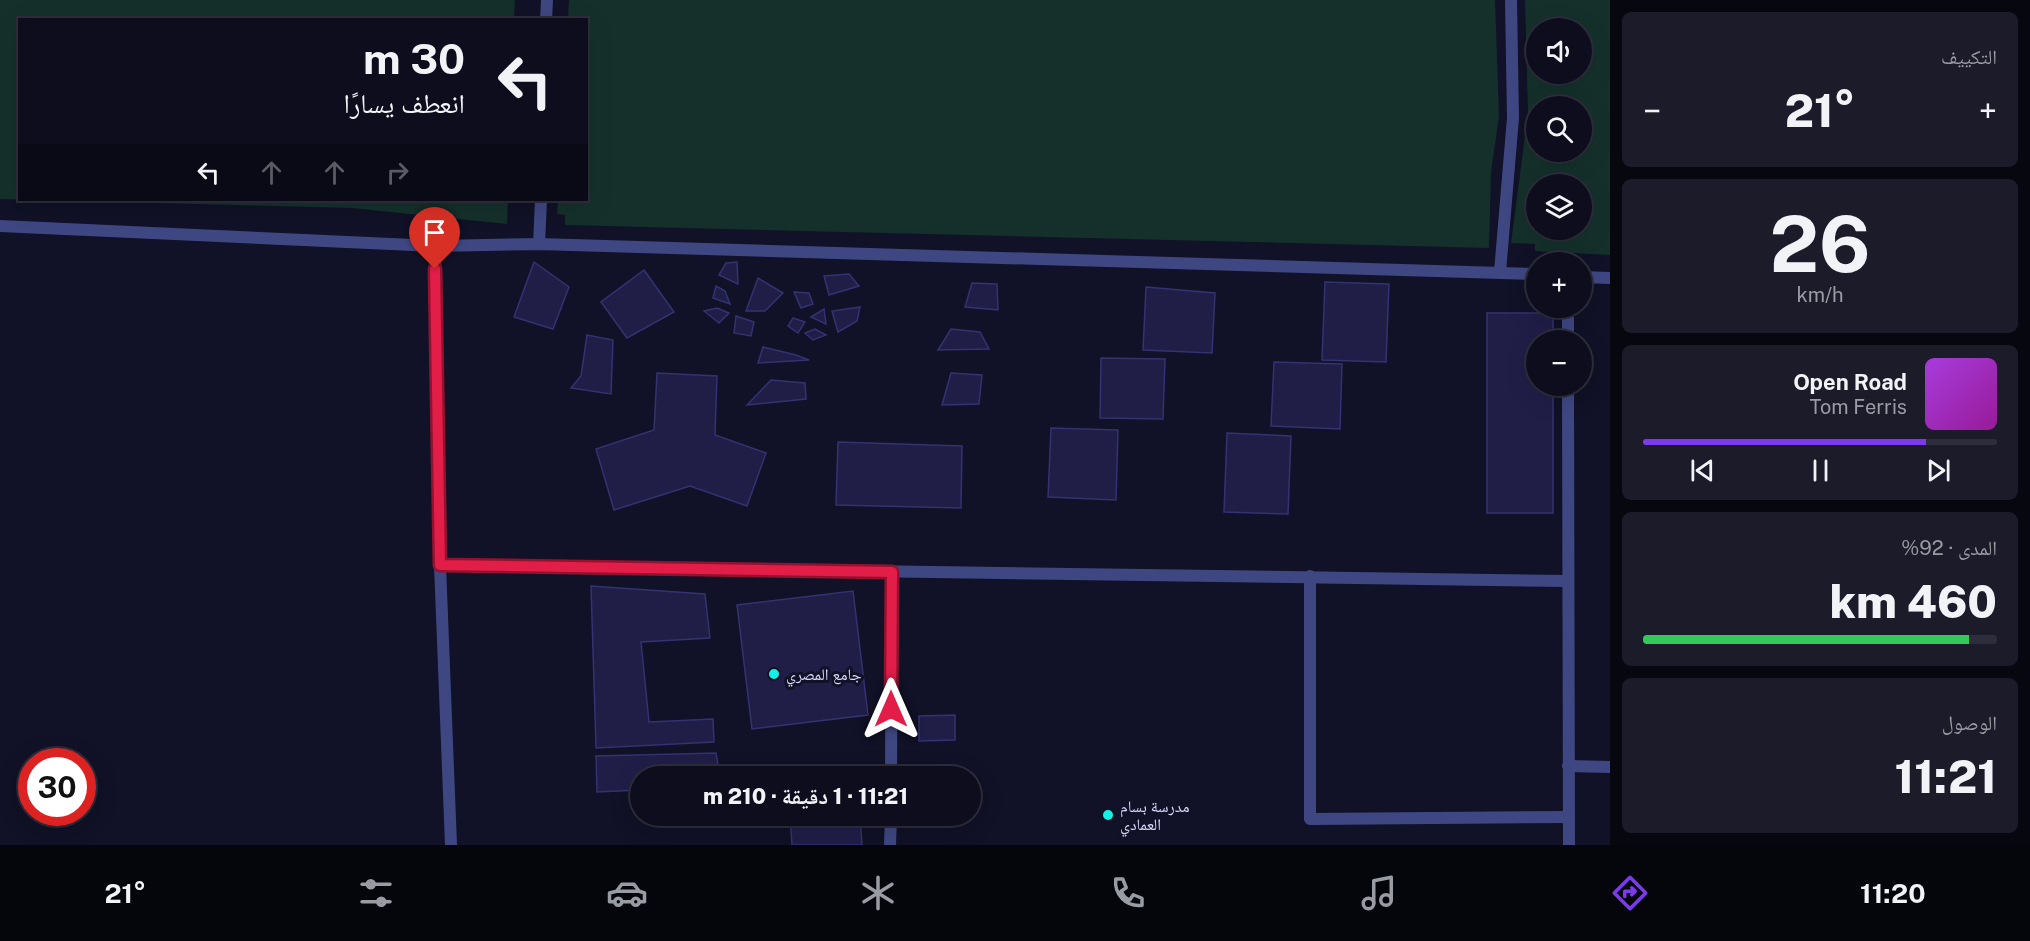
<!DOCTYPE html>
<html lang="ar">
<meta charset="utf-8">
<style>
body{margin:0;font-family:"Public Sans","Noto Naskh Arabic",sans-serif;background:#1b1b2a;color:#f1f3f6;direction:rtl;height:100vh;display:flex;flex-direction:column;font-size:22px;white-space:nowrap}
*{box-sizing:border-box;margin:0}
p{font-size:20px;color:#9a9ca4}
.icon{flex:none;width:33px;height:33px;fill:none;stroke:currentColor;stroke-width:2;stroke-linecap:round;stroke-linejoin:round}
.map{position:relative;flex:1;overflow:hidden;direction:ltr}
.side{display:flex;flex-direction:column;gap:12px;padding:12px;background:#070710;width:420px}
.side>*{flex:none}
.top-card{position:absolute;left:18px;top:18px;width:570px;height:183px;border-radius:0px;box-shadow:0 6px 24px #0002,0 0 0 2px #2d2d3b;direction:rtl;background:#0d0d1d;color:#f1f3f6;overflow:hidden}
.tools{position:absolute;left:1526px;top:18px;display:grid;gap:12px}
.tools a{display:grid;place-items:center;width:66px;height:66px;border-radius:50%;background:#0d0d1d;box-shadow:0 6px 24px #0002,0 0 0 2px #2d2d3b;font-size:30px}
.speed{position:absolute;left:18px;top:748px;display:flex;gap:12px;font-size:30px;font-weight:700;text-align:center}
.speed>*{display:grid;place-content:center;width:78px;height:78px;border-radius:50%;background:#0d0d1d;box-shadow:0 6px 24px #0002,0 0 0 2px #2d2d3b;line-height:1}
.speed .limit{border:9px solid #d22;background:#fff;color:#111}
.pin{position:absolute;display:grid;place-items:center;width:51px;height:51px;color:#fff;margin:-62px -26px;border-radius:50% 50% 50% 0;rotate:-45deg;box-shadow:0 0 6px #0007}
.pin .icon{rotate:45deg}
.me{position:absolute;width:66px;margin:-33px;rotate:0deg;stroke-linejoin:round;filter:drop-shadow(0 0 4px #0008)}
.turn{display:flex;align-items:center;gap:21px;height:126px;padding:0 24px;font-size:27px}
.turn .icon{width:78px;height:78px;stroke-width:2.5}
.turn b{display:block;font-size:42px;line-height:51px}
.lanes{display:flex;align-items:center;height:57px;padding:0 24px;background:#0003;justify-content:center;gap:30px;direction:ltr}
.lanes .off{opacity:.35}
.big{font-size:45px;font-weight:800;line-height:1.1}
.side .tile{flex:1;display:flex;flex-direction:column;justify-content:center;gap:9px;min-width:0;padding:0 21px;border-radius:9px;background:#1b1b2a}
.side .dial{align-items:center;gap:0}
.dial b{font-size:78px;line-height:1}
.song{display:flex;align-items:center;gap:18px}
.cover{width:72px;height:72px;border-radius:9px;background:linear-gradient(135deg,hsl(280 70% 55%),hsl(300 70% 35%))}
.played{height:6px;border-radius:3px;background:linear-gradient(90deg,#7c3aed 80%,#2d2d3b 80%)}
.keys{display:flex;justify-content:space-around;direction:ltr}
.heat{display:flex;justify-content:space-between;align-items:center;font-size:33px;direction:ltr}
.charge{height:9px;border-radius:4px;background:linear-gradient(90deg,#34c759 92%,#2d2d3b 0)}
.trip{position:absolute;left:630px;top:766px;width:351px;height:60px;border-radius:30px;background:#0d0d1d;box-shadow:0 6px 24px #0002,0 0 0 2px #2d2d3b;font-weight:800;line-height:60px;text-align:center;direction:rtl}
.tab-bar{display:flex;height:96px;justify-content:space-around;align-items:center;background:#05050c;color:#9a9ca4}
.tab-bar .icon{width:42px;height:42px}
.tab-bar .selected{color:#7c3aed}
.tab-bar b{font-size:27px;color:#f1f3f6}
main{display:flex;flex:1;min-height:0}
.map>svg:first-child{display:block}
.green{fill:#15302b;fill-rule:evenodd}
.building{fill:#201e47;stroke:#343271;stroke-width:1.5}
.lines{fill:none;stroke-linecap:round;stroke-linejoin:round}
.lane{stroke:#3f4783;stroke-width:12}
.street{stroke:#3f4783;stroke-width:12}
.route-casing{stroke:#92132f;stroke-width:15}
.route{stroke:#e11d48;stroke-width:10}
.poi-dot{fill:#11f1e4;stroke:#111127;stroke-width:2}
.labels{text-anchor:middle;stroke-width:6;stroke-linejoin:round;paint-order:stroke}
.poi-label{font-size:16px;fill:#d9dbfd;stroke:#111127;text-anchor:start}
</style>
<main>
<section class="side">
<div class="tile"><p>التكييف</p>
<div class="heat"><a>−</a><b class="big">21°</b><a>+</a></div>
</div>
<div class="tile dial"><b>26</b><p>km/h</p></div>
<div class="tile">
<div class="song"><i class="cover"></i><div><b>Open Road</b><p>Tom Ferris</p></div></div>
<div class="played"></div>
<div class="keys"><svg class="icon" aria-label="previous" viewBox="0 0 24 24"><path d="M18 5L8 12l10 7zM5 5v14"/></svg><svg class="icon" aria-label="pause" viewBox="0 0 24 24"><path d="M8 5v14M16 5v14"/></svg><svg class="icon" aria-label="next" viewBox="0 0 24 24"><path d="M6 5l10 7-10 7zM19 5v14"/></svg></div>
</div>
<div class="tile"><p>المدى · 92%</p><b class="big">460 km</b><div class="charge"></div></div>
<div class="tile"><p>الوصول</p><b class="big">11:21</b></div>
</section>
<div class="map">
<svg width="1610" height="845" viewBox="0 0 1610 845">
<rect width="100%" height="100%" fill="#111127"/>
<g class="green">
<polygon points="0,0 515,0 514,20 20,20 20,200 508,200 507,224 352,208 0,199"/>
<polygon points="569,0 1495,0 1499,116 1491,172 1489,248 565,225 565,215 557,214 558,200 586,200 586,20 568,19"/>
<path d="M1525 0H1610V255L1535 251V244L1511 243 1528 113ZM1581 28V74H1536V28ZM1581 106V152H1536V106ZM1581 184V230H1536V184Z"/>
</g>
<g class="building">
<polygon points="534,262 569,287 553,329 514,317"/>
<polygon points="737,262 738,284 719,275 726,263"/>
<polygon points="644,270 674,312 627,338 601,302"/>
<polygon points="849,274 859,286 829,295 824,276"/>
<polygon points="758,278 783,293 765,311 746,311"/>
<polygon points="1325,282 1389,284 1386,362 1322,360"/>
<polygon points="972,283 997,284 998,310 965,307"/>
<polygon points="716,286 725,291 730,304 713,298"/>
<polygon points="1146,287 1215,293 1212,353 1143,350"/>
<polygon points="794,292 809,293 813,304 801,308"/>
<polygon points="860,307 857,321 838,332 832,311"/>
<polygon points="717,308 729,313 719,323 704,311"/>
<polygon points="824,309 826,324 811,317"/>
<polygon points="1487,313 1553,313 1553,340 1536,340 1536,386 1553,386 1553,513 1487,513"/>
<polygon points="736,316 754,322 751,336 734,333"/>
<polygon points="793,318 805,322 798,333 788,326"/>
<polygon points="815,329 826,335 813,340 805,333"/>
<polygon points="951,329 980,332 989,349 938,350"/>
<polygon points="587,335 613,340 611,394 571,388 581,376"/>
<polygon points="763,347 796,355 809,360 758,363"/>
<polygon points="1101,358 1165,359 1163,419 1100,418"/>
<polygon points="1274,362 1342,364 1340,429 1271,426"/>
<polygon points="657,373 717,376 715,435 766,453 747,506 690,486 614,510 596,449 654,430"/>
<polygon points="951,373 982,375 979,404 942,405"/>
<polygon points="771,380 805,383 806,399 747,405"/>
<polygon points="1051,428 1118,430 1116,500 1048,497"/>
<polygon points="1227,433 1291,436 1288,514 1224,512"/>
<polygon points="838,442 962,446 961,508 836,505"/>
<polygon points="591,586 705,594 710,638 641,642 649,722 713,719 714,742 596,748"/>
<polygon points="853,591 868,715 752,729 737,605"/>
<polygon points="955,715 955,740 919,741 919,716"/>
<polygon points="716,753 720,777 640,777 640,790 597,792 596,756"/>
<polygon points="790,816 860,816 862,845 792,845"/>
</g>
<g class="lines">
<polyline class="lane" points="1500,272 1513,118 1511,0"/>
<g class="street">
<polyline points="546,20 547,0"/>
<polyline points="0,226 435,246 539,244 1536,274"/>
<polyline points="539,244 541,200"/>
<polyline points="435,246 440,565 451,845"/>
<polyline points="1581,277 1610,278"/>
<polyline points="1568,340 1568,308"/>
<polyline points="1568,386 1569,845"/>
<polyline points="440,565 1567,581"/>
<polyline points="1310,576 1310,819 1569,817"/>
<polyline points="1568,766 1610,767"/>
<polyline points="891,777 892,572"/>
<polyline points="890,845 891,816"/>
</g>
</g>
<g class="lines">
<defs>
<polyline id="route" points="435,269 440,565 892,572 891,709"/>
</defs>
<use href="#route" class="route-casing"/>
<use href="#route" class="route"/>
</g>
<g class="poi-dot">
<circle cx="774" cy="674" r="6"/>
<circle cx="1108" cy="815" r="6"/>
</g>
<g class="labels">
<g class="poi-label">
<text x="786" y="680">جامع المصري</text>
<text x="1120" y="812">مدرسة بسام<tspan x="1120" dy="18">العمادي</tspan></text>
</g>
</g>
</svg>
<div class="tools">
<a><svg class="icon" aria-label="sound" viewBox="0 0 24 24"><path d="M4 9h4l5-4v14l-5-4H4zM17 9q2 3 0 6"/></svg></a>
<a><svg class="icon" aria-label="search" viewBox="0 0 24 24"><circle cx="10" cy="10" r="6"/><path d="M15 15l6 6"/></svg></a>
<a><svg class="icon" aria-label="layers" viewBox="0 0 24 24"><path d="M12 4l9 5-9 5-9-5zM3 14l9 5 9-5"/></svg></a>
<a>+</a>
<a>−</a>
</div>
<div class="speed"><div class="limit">30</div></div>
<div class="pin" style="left:435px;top:269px;background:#d93025"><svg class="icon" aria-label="arrive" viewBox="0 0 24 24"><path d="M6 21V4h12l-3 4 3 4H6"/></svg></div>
<svg class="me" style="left:891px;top:709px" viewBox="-20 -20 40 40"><path d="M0-17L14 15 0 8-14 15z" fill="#e11d48" stroke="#fff" stroke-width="4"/></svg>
<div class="trip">11:21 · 1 دقيقة · 210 m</div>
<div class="top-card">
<div class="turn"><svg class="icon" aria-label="left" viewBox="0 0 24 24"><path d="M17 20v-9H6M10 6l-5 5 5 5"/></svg><div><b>30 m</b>انعطف يسارًا</div></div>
<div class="lanes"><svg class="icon" aria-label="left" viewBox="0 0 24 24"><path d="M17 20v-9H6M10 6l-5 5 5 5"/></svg><svg class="icon off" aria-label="ahead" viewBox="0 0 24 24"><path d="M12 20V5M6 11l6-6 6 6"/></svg><svg class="icon off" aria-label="ahead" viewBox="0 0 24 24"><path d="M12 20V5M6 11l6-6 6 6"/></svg><svg class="icon off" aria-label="right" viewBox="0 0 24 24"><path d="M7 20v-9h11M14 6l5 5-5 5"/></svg></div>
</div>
</div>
</main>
<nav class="tab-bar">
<b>11:20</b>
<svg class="icon selected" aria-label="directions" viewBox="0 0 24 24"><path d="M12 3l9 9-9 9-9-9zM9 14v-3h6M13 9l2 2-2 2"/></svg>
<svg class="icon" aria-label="music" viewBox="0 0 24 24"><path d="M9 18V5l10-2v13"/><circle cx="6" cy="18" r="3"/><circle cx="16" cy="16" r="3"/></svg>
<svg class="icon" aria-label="phone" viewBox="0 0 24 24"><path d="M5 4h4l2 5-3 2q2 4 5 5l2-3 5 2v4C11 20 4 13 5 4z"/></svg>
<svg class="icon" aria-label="climate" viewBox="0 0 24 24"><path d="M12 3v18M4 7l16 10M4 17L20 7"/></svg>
<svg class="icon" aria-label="car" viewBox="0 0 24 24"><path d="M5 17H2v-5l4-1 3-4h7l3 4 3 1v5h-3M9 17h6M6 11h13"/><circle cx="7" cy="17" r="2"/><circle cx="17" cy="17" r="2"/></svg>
<svg class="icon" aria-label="filters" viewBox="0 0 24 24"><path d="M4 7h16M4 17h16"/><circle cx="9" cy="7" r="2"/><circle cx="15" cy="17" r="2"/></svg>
<b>21°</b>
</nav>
